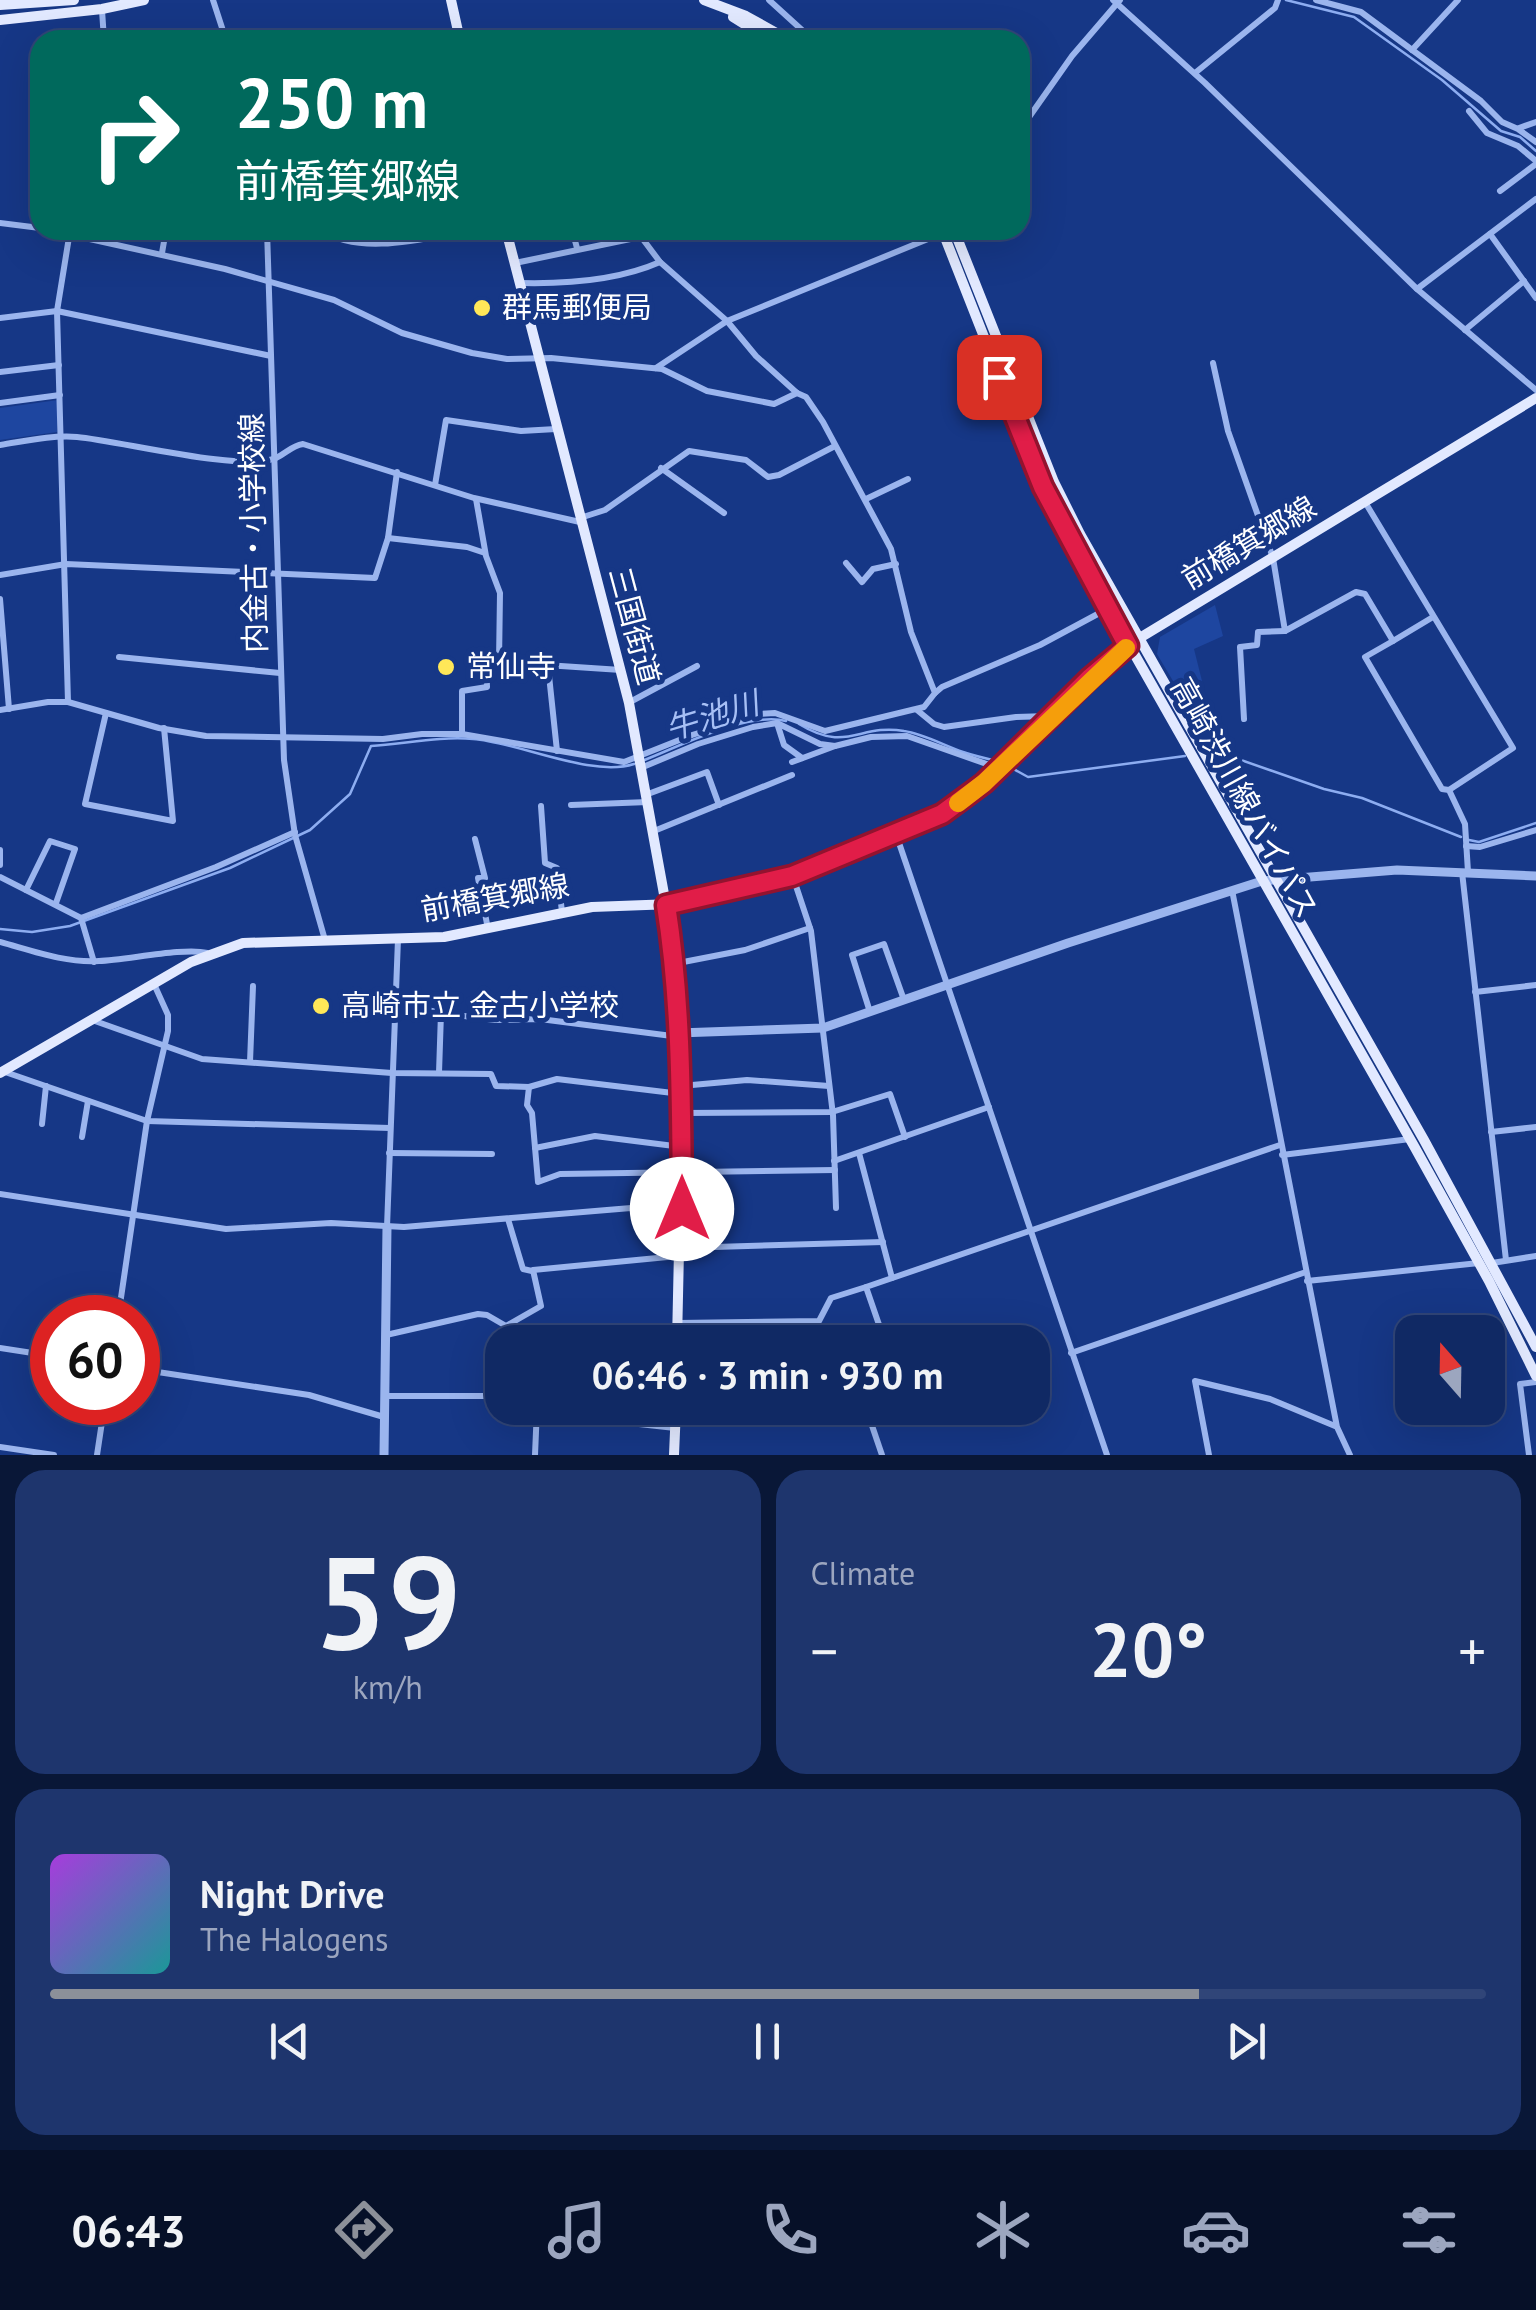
<!DOCTYPE html>
<meta charset="utf-8">
<style>
body{margin:0;font-family:"PT Sans","Noto Sans JP",sans-serif;background:#1e356d;color:#f1f3f6;height:100vh;display:flex;flex-direction:column;font-size:38px;white-space:nowrap}
*{box-sizing:border-box;margin:0}
p{font-size:32px;color:#9ca6bf}
.icon{flex:none;width:55px;height:55px;fill:none;stroke:currentColor;stroke-width:2;stroke-linecap:round;stroke-linejoin:round}
.map{position:relative;height:1455px;overflow:hidden}
.side{display:flex;flex-direction:column;gap:15px;padding:15px;background:#091737;flex:1}
.side>*{flex:none}
.guide{position:absolute;left:30px;top:30px;width:1000px;height:210px;border-radius:30px;box-shadow:0 10px 40px #0002,0 0 0 2px #304578;background:#00695c;color:#fff;overflow:hidden}
.needle{width:65px;rotate:340deg}
.buttons{position:absolute;left:1395px;top:1315px;display:grid;gap:20px}
.buttons a{display:grid;place-items:center;width:110px;height:110px;border-radius:20px;background:#102964;box-shadow:0 10px 40px #0002,0 0 0 2px #304578;font-size:50px}
.speed{position:absolute;left:30px;top:1295px;display:flex;gap:20px;font-size:50px;font-weight:700;text-align:center}
.speed>*{display:grid;place-content:center;width:130px;height:130px;border-radius:50%;background:#102964;box-shadow:0 10px 40px #0002,0 0 0 2px #304578;line-height:1}
.speed .limit{border:15px solid #d22;background:#fff;color:#111}
.pin{position:absolute;display:grid;place-items:center;width:85px;height:85px;color:#fff;margin:-42px;border-radius:20px;box-shadow:0 5px 15px #0006}
.me{position:absolute;width:110px;margin:-55px;rotate:0deg;stroke-linejoin:round;filter:drop-shadow(0 0 8px #0008)}
.turn{display:flex;align-items:center;gap:35px;height:210px;padding:0 40px;font-size:45px}
.turn .icon{width:130px;height:130px;stroke-width:2.5}
.turn b{display:block;font-size:70px;line-height:85px}
.big{font-size:75px;font-weight:700;line-height:1.1}
.side .tile{flex:1;display:flex;flex-direction:column;justify-content:center;gap:15px;min-width:0;padding:0 35px;border-radius:30px;background:#1e356d}
.side .dial{align-items:center;gap:0}
.dial b{font-size:130px;line-height:1}
.song{display:flex;align-items:center;gap:30px}
.cover{width:120px;height:120px;border-radius:15px;background:linear-gradient(135deg,hsl(280 70% 55%),hsl(180 70% 35%))}
.played{height:10px;border-radius:5px;background:linear-gradient(90deg,#8c9099 80%,#304578 80%)}
.keys{display:flex;justify-content:space-around;direction:ltr}
.heat{display:flex;justify-content:space-between;align-items:center;font-size:55px;direction:ltr}
.side .tiles{flex:1;display:grid;gap:15px;grid-template-columns:1fr 1fr}
.tile:last-child{grid-column:span 2}
.trip{position:absolute;left:485px;top:1325px;width:565px;height:100px;border-radius:30px;background:#102964;box-shadow:0 10px 40px #0002,0 0 0 2px #304578;font-weight:700;line-height:100px;text-align:center}
.tab-bar{display:flex;height:160px;justify-content:space-around;align-items:center;background:#061028;color:#9ca6bf}
.tab-bar .icon{width:70px;height:70px}
.tab-bar .active{color:#8c9099}
.tab-bar b{font-size:45px;color:#f1f3f6}
.map>svg:first-child{display:block}
.green{fill:#1e46a0}
.lines{fill:none;stroke-linecap:round;stroke-linejoin:round}
.stream{stroke:#8dadf1;stroke-width:2.5}
.minor{stroke:#9bb5ee;stroke-width:6}
.tertiary{stroke:#9bb5ee;stroke-width:9}
.primary{stroke:#e2e9ff;stroke-width:10}
.route-casing{stroke:#92132f;stroke-width:25}
.route{stroke:#e11d48;stroke-width:18}
.slow{stroke:#f59e0b;stroke-width:18}
.poi-dot{fill:#ffe758;stroke:#163786;stroke-width:4}
.labels{text-anchor:middle;stroke-width:10;stroke-linejoin:round;paint-order:stroke}
.poi-label{font-size:30px;fill:#fff;stroke:#163786;text-anchor:start}
.street-label{font-size:30px;fill:#fff;stroke:#163786}
.water-label{font-size:32px;font-style:italic;fill:#a6bff5;stroke:#163786}
</style>
<div class="map">
<svg width="1536" height="1455" viewBox="0 0 1536 1455">
<rect width="100%" height="100%" fill="#163786"/>
<g class="green">
<polygon points="58,400 57,432 0,440 0,408"/>
<polygon points="1215,605 1223,636 1194,649 1202,681 1176,686 1157,654 1160,637"/>
</g>
<g class="lines">
<g class="stream">
<polyline points="1286,0 1354,17 1442,80 1501,131 1520,137 1536,151"/>
<path d="M799 724C848 754 859 723 904 731 924 734 943 745 963 752 975 756 988 759 1001 762"/>
<polyline points="1213,756 1238,759 1324,789 1362,798 1461,837"/>
<path d="M642 761C678 747 748 711 786 721"/>
<polyline points="1008,766 1028,777 1185,756"/>
<polyline points="1469,840 1479,842 1536,823"/>
<path d="M0 929 32 932 70 926 230 868 310 830 350 794 371 746C404 744 440 736 473 739 518 742 591 778 634 764"/>
</g>
<g class="minor">
<polyline points="213,0 226,40"/>
<polyline points="769,0 813,40"/>
<polyline points="1113,0 1205,83 1417,289 1536,390"/>
<polyline points="1316,0 1361,12 1481,101 1502,122 1518,129 1536,142"/>
<polyline points="102,10 104,40"/>
<polyline points="1412,50 1458,0"/>
<polyline points="1195,73 1275,8 1278,0"/>
<polyline points="1469,111 1487,133 1518,146 1536,161"/>
<polyline points="1519,128 1536,122"/>
<polyline points="1020,130 1072,56 1120,0"/>
<polyline points="1500,191 1536,164"/>
<polyline points="0,223 40,228"/>
<polyline points="49,230 225,269 334,300 402,333 472,353 507,359 551,358 662,369 707,391 774,404 797,393"/>
<polyline points="267,230 284,760 295,835 325,940"/>
<path d="M322 230C360 257 429 237 472 230"/>
<polyline points="572,230 577,248"/>
<polyline points="1490,234 1536,298"/>
<polyline points="162,253 166,230"/>
<polyline points="515,263 640,237"/>
<path d="M521 283C566 284 617 281 660 262"/>
<polyline points="1417,289 1536,199"/>
<polyline points="0,318 57,311 271,356"/>
<polyline points="1465,330 1524,281"/>
<polyline points="1213,363 1228,431 1273,558 1285,631 1356,592 1365,594 1393,641 1365,657 1442,789 1449,790 1465,824 1468,872"/>
<polyline points="656,368 727,321 950,230"/>
<polyline points="0,372 59,365"/>
<polyline points="0,403 60,395"/>
<path d="M0 445C26 441 51 435 77 437 121 441 240 472 276 458 287 453 291 446 303 444L474 498 580 522"/>
<polyline points="661,468 724,513"/>
<polyline points="435,485 446,420 521,431 556,429"/>
<polyline points="476,499 486,556 500,593 499,662 621,670"/>
<polyline points="866,499 908,479"/>
<polyline points="1365,502 1513,748 1449,790"/>
<polyline points="580,518 605,510 689,451 746,460 768,477 779,475 835,446"/>
<polyline points="388,538 467,547 485,553"/>
<polyline points="846,563 862,582 873,569 896,564"/>
<polyline points="0,575 66,564 375,578 388,538 397,472"/>
<polyline points="0,599 9,709"/>
<polyline points="1393,641 1433,617"/>
<polyline points="119,657 280,673"/>
<polyline points="548,666 557,751"/>
<polyline points="935,693 942,687 1040,645 1107,609"/>
<polyline points="68,702 57,311 70,231"/>
<polyline points="630,702 697,666"/>
<polyline points="0,710 48,702 68,702 159,728 206,736 383,739 422,734 462,734 624,762 692,735 760,714 775,713 825,731 924,707 935,693 911,632 891,549 823,422 806,397 797,393 756,356 727,321 660,262 636,230"/>
<polyline points="917,710 934,724 944,727 1016,717 1048,716"/>
<polyline points="106,713 85,804 173,821 164,728"/>
<polyline points="1244,719 1240,647 1257,645 1258,632 1285,631"/>
<polyline points="777,723 784,745 802,758"/>
<polyline points="462,733 462,691 487,687 486,665 499,662"/>
<polyline points="792,762 835,746"/>
<polyline points="643,767 698,744 753,727 777,723 820,744 835,746 871,737 907,736 998,768"/>
<polyline points="648,794 707,772 719,805"/>
<polyline points="571,805 648,802"/>
<polyline points="541,806 545,863 557,868 562,912"/>
<polyline points="654,831 792,775"/>
<polyline points="896,834 1107,1455"/>
<polyline points="475,839 485,878 478,878 488,929"/>
<polyline points="1466,846 1480,847 1536,830"/>
<polyline points="0,850 0,865"/>
<polyline points="1462,872 1506,1260"/>
<polyline points="0,877 81,918 94,962"/>
<polyline points="793,877 811,931 833,1115 836,1208"/>
<polyline points="26,890 50,841 75,849 56,903"/>
<polyline points="1232,890 1337,1427 1350,1455"/>
<polyline points="81,918 216,867 295,832"/>
<path d="M0 942C33 951 65 963 99 961 127 960 185 947 207 953"/>
<polyline points="673,964 745,950 810,928"/>
<polyline points="1475,992 1536,985"/>
<polyline points="395,1003 441,1013 495,1020 540,1019 672,1036 678,1033"/>
<polyline points="870,1012 852,955 884,944 904,1000"/>
<polyline points="92,1020 202,1059 392,1073 491,1074 496,1086 529,1087 557,1079 681,1094"/>
<polyline points="250,1062 253,986"/>
<polyline points="5,1072 147,1121 390,1128"/>
<polyline points="439,1073 441,1013"/>
<polyline points="681,1086 747,1080 829,1086"/>
<polyline points="529,1087 527,1105 532,1113 538,1182 560,1174 835,1170"/>
<polyline points="682,1113 832,1112 890,1094 905,1137"/>
<polyline points="42,1124 46,1086"/>
<polyline points="1491,1132 1536,1127"/>
<polyline points="82,1137 88,1101"/>
<polyline points="535,1148 595,1136 682,1147"/>
<polyline points="389,1153 492,1154"/>
<polyline points="859,1153 892,1278"/>
<polyline points="1282,1155 1410,1139"/>
<polyline points="834,1161 989,1107"/>
<polyline points="0,1194 226,1229 331,1223 404,1227 631,1208 680,1209"/>
<polyline points="508,1219 523,1269 532,1271"/>
<polyline points="387,1227 398,939"/>
<polyline points="681,1248 883,1242"/>
<polyline points="1492,1263 1536,1256"/>
<polyline points="1307,1281 1479,1263"/>
<polyline points="118,1318 147,1121 168,1031 168,1015 154,984"/>
<polyline points="678,1323 819,1321 831,1298 866,1287"/>
<polyline points="506,1326 541,1306 533,1270 678,1256"/>
<polyline points="386,1335 478,1314 487,1315 506,1326 508,1335 521,1342"/>
<polyline points="607,1342 635,1335 678,1337"/>
<polyline points="885,1342 866,1287 1280,1145"/>
<polyline points="0,1348 52,1356"/>
<polyline points="1071,1353 1306,1272"/>
<polyline points="138,1369 309,1395 384,1417"/>
<polyline points="386,1396 502,1396"/>
<polyline points="575,1408 630,1423 675,1428"/>
<polyline points="866,1408 882,1455"/>
<polyline points="0,1447 54,1455"/>
<polyline points="97,1455 105,1402"/>
<polyline points="535,1455 537,1408"/>
<polyline points="1209,1455 1195,1381 1270,1399 1335,1426"/>
<polyline points="1529,1455 1520,1384 1536,1382"/>
</g>
<g class="tertiary">
<polyline points="678,1033 823,1028 1068,943 1262,881 1397,870 1536,876"/>
<polyline points="384,1455 387,1227"/>
</g>
<g class="primary">
<polyline points="451,0 460,40"/>
<polyline points="704,0 746,16 789,40"/>
<polyline points="0,5 74,0"/>
<polyline points="733,17 770,40"/>
<polyline points="0,20 102,9 144,0"/>
<polyline points="506,230 629,703 668,916 677,1001 682,1113 677,1342"/>
<polyline points="942,230 1043,487 1069,539 1414,1146 1489,1281 1536,1376"/>
<polyline points="954,230 1054,482 1080,534 1424,1140 1536,1347"/>
<polyline points="0,1073 191,962 243,943 444,937 592,907 673,904 793,876 921,823 956,805 984,783 1090,678 1138,639 1536,398"/>
<polyline points="674,1455 676,1408"/>
</g>
</g>
<g class="lines">
<defs>
<path id="route" d="M682 1209C681 1108 682 1006 666 905L792 876 942 814 984 783 1090 678 1128 646 1043 487 999 377"/>
</defs>
<use href="#route" class="route-casing"/>
<use href="#route" class="route"/>
<polyline class="slow" points="958,803 984,783 1126,648"/>
</g>
<g class="poi-dot">
<circle cx="482" cy="308" r="10"/>
<circle cx="446" cy="667" r="10"/>
<circle cx="321" cy="1006" r="10"/>
</g>
<g class="labels">
<g class="poi-label">
<text x="502" y="318">群馬郵便局</text>
<text x="466" y="677">常仙寺</text>
<text x="341" y="1016">高崎市立 金古小学校</text>
</g>
<g class="street-label">
<text transform="translate(254 533) rotate(-91)" y="10">内金古・小学校線</text>
<text transform="translate(1249 543) rotate(-31)" y="10">前橋箕郷線</text>
<text transform="translate(634 626) rotate(75)" y="10">三国街道</text>
<text transform="translate(1244 798) rotate(61)" y="10">高崎渋川線バイパス</text>
<text transform="translate(495 898) rotate(-10)" y="10">前橋箕郷線</text>
</g>
<g class="water-label">
<text transform="translate(712 716) rotate(-17)" y="11">牛池川</text>
</g>
</g>
</svg>
<div class="buttons">
<a><svg class="needle" viewBox="-14 -14 28 28"><path d="M0-13l5 13h-10z" fill="#e53935"/><path d="M0 13l5-13h-10z" fill="#9ca6bf"/></svg></a>
</div>
<div class="speed"><div class="limit">60</div></div>
<div class="pin" style="left:999px;top:377px;background:#d93025"><svg class="icon" aria-label="arrive" viewBox="0 0 24 24"><path d="M6 21V4h12l-3 4 3 4H6"/></svg></div>
<svg class="me" style="left:682px;top:1209px" viewBox="-20 -20 40 40"><circle r="19" fill="#fff"/><path d="M0-13L10 11 0 6-10 11z" fill="#e11d48"/></svg>
<div class="trip">06:46 · 3 min · 930 m</div>
<div class="guide">
<div class="turn"><svg class="icon" aria-label="right" viewBox="0 0 24 24"><path d="M7 20v-9h11M14 6l5 5-5 5"/></svg><div><b>250 m</b>前橋箕郷線</div></div>
</div>
</div>
<section class="side">
<div class="tiles">
<div class="tile dial"><b>59</b><p>km/h</p></div>
<div class="tile"><p>Climate</p>
<div class="heat"><a>−</a><b class="big">20°</b><a>+</a></div>
</div>
<div class="tile">
<div class="song"><i class="cover"></i><div><b>Night Drive</b><p>The Halogens</p></div></div>
<div class="played"></div>
<div class="keys"><svg class="icon" aria-label="previous" viewBox="0 0 24 24"><path d="M18 5L8 12l10 7zM5 5v14"/></svg><svg class="icon" aria-label="pause" viewBox="0 0 24 24"><path d="M8 5v14M16 5v14"/></svg><svg class="icon" aria-label="next" viewBox="0 0 24 24"><path d="M6 5l10 7-10 7zM19 5v14"/></svg></div>
</div>
</div>
</section>
<nav class="tab-bar">
<b>06:43</b>
<svg class="icon active" aria-label="directions" viewBox="0 0 24 24"><path d="M12 3l9 9-9 9-9-9zM9 14v-3h6M13 9l2 2-2 2"/></svg>
<svg class="icon" aria-label="music" viewBox="0 0 24 24"><path d="M9 18V5l10-2v13"/><circle cx="6" cy="18" r="3"/><circle cx="16" cy="16" r="3"/></svg>
<svg class="icon" aria-label="phone" viewBox="0 0 24 24"><path d="M5 4h4l2 5-3 2q2 4 5 5l2-3 5 2v4C11 20 4 13 5 4z"/></svg>
<svg class="icon" aria-label="climate" viewBox="0 0 24 24"><path d="M12 3v18M4 7l16 10M4 17L20 7"/></svg>
<svg class="icon" aria-label="car" viewBox="0 0 24 24"><path d="M5 17H2v-5l4-1 3-4h7l3 4 3 1v5h-3M9 17h6M6 11h13"/><circle cx="7" cy="17" r="2"/><circle cx="17" cy="17" r="2"/></svg>
<svg class="icon" aria-label="filters" viewBox="0 0 24 24"><path d="M4 7h16M4 17h16"/><circle cx="9" cy="7" r="2"/><circle cx="15" cy="17" r="2"/></svg>
</nav>
